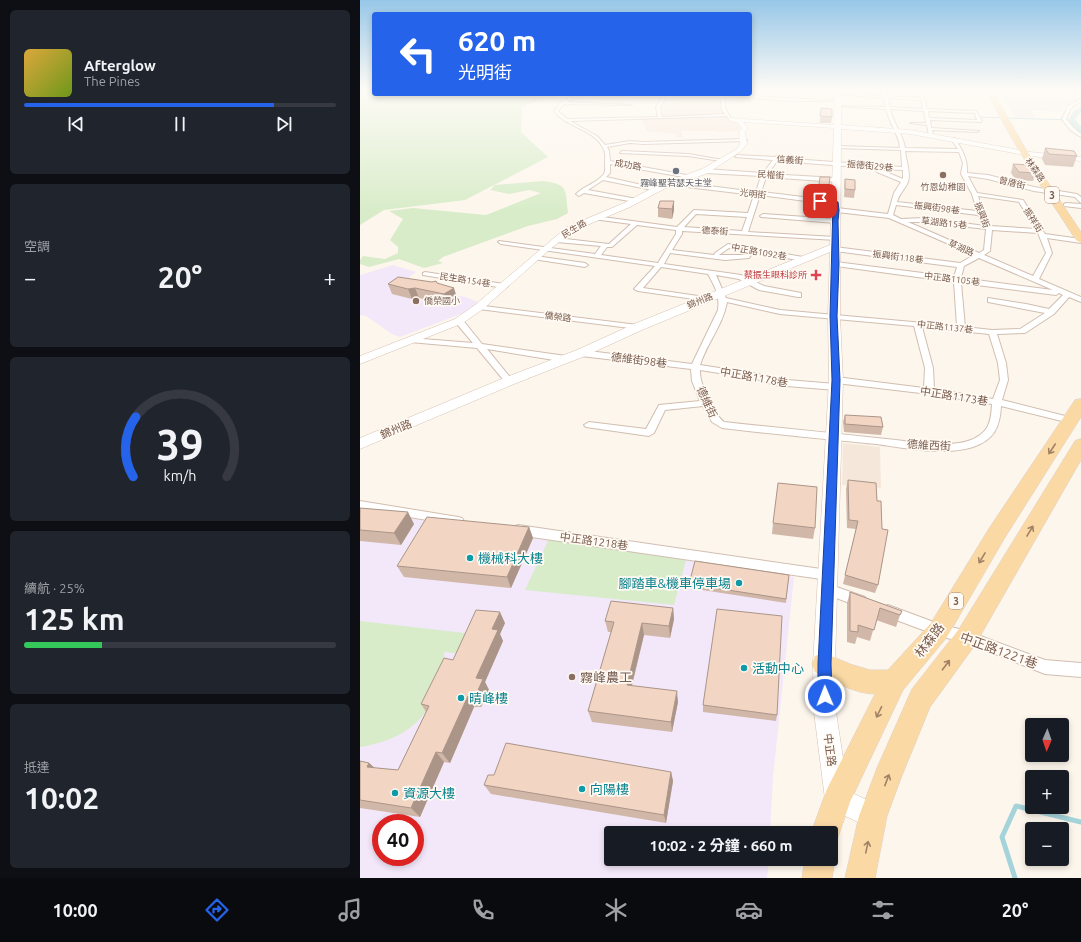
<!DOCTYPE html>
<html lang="zh-TW">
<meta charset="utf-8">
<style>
body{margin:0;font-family:Ubuntu,"Noto Sans TC",sans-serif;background:#20242c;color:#f1f3f6;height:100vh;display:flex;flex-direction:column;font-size:15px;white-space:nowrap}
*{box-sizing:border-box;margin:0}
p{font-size:13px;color:#9ea1a6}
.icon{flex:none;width:22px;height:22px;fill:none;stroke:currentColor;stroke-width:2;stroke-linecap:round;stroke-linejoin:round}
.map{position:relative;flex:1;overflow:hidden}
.sheet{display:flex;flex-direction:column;gap:10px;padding:10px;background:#0d0f14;width:360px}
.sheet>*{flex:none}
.banner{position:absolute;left:12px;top:12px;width:380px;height:84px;border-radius:4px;box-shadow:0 2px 6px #0003;background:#2563eb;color:#fff;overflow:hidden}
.needle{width:26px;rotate:182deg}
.tools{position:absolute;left:665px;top:718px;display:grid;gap:8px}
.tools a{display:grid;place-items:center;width:44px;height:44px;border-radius:4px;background:#171b24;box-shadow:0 2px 6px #0003;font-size:20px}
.speed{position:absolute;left:12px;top:814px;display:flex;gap:8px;font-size:20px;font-weight:700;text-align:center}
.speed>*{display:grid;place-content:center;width:52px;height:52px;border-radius:50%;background:#171b24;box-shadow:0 2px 6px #0003;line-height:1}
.speed .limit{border:6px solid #d22;background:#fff;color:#111}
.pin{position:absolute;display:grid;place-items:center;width:34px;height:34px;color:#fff;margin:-17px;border-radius:8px;box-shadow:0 2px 6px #0006}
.me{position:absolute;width:44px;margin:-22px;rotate:359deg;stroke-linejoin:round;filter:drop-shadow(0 0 3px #0008)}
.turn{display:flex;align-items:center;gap:14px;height:84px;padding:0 20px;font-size:18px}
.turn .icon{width:52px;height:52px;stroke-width:2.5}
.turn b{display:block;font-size:28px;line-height:34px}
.big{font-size:30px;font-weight:700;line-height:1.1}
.sheet .tile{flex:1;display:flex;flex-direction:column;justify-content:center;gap:6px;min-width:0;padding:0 14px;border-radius:6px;background:#20242c}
.sheet .dial{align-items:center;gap:0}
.dial svg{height:104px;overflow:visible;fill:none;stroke:#363941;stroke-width:7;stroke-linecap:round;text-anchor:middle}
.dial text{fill:#f1f3f6;stroke:none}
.song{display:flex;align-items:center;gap:12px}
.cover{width:48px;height:48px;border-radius:6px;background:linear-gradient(135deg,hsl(40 70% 55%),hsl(80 70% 35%))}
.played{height:4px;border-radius:2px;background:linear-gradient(90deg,#2563eb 80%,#363941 80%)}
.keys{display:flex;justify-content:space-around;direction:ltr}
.heat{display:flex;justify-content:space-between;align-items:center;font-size:22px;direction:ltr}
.charge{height:6px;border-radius:3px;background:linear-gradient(90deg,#34c759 25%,#363941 0)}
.trip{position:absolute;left:244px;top:826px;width:234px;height:40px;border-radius:4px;background:#171b24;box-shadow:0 2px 6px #0003;font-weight:700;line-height:40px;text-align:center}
.menu{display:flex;height:64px;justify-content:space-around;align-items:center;background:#090b0e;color:#9ea1a6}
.menu .icon{width:28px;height:28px}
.menu .selected{color:#2563eb}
.menu b{font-size:18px;color:#f1f3f6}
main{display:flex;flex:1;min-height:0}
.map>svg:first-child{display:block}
.residential{fill:#f5e8da}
.industrial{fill:#efe9e4}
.education{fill:#f3e8fa;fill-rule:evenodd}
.green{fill:#d8ecc9}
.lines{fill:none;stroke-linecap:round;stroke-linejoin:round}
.stream-far1{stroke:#a5d3da;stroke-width:1}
.stream{stroke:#a5d3da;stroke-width:5}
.river{fill:#bfe3e8;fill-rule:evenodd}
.street-casing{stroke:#d1beb0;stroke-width:2}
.secondary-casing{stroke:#d6c0b0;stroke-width:1}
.primary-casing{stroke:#dad1cd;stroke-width:1}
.street{fill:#fff;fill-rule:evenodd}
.secondary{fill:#fff;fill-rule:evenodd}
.primary{fill:#fbd9a5;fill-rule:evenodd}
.wall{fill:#d1b7a8}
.shaded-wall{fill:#aa9588}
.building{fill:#f3d5c3;stroke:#aa9588}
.oneway{stroke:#a18267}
.route{fill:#2563eb;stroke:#184099}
.worship-dot{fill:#6b7280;stroke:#fffaf3;stroke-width:1.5}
.education-dot{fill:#8d6e63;stroke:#fffaf3;stroke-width:1.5}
.health-dot{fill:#e0444e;stroke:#fffaf3;stroke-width:1.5}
.culture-dot{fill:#0f9aa8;stroke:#fffaf3;stroke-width:1.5}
.labels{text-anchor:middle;stroke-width:3.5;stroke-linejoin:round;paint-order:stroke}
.far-street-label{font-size:9px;fill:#7a5c4d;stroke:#fffaf3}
.far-worship-label{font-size:9px;fill:#5b616d;stroke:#fffaf3}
.far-education-label{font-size:9px;fill:#785e54;stroke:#fffaf3}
.far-health-label{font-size:9px;fill:#be3a42;stroke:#fffaf3;text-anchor:end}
.shield{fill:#fffaf3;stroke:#a28b7f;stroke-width:1}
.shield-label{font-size:10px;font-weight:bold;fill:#7a5c4d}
.street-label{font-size:11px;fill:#7a5c4d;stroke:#fffaf3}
.near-culture-label{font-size:13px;fill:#0d838f;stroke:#fffaf3;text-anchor:start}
.near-street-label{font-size:13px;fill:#7a5c4d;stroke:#fffaf3}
.near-education-label{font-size:13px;fill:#785e54;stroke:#fffaf3;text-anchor:start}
</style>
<main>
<section class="sheet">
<div class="tile">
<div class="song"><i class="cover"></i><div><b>Afterglow</b><p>The Pines</p></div></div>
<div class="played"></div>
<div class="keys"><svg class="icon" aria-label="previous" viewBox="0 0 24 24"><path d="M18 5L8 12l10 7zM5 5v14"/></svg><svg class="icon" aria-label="pause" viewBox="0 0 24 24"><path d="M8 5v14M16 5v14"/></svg><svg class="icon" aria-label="next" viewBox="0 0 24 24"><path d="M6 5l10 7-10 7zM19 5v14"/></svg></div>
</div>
<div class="tile"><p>空調</p>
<div class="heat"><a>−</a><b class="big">20°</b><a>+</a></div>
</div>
<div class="tile dial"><svg viewBox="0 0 100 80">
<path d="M14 69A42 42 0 1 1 86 69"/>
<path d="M14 69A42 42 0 0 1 16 23" stroke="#2563eb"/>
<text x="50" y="56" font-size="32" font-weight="700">39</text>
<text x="50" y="72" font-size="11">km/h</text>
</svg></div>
<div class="tile"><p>續航 · 25%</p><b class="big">125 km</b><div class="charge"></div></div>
<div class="tile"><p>抵達</p><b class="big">10:02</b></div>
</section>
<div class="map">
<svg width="721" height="878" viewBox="0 0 721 878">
<rect width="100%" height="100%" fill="#fdf6ec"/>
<g class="residential">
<polygon points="307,94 359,94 360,106 364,115 304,117 302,107 304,99 320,99 320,97 306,97"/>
<polygon points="362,116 374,121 381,128 377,131 357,132 356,131 321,131 323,137 316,137 315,134 287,131 281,119"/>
<polygon points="483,443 520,447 521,488 482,485"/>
</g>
<polygon class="industrial" points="637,90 702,90 700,91 702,98 719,99 702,108 703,112 671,110 675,118 655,117"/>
<g class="education">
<polygon points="33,265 56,272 39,285 105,297 118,302 101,314 40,337 32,334 6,316 0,315 0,275"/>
<path d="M0 510 434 577 413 777 410 833H251V859H409L407 878H0ZM21 823H55V857H21Z"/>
</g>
<g class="green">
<polygon points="0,90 14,90 14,94 199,94 162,107 161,132 188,157 105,200 24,210 0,225"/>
<path d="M182 181C209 184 205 189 208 213L197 219 168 226 83 257 78 261 83 263 64 268 39 259 9 267 0 264V260L3 256 25 259 38 253V247L30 240 43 219 29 211 53 208 126 215 181 193 169 190 149 194 130 190 135 185Z"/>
<polygon points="189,539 326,560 314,605 165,590"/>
<path d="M0 621 114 634 104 654 84 652C86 669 83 673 76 688 73 695 71 704 66 711 51 733 26 743 0 747Z"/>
</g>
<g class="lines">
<polyline class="stream-far1" points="614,117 713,120"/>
<polyline class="stream" points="655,878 642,837 656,806 721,822"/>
<polygon class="river" points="721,107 721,112 715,119 721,127 721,132 714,130 709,119 714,111"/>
<defs>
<g id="street">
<path d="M518 90 559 91 562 90 567 109 616 111 622 121 620 122 570 120 571 128 619 131 617 132 572 130 573 136 571 137 569 136 567 125 550 123H566L564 111 530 109C533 123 543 134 545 148L598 149 591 139 595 138C602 150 608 159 607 173L628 175 674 187 717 194 721 197V203L715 197 674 191 628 179 608 176 617 193 663 200 685 234 721 239V243L687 238 692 253 679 279 721 297V302L709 297 694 314 665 333 637 334 646 363 648 380 642 400 713 418 715 420 713 422 710 423 641 406C640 427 634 440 613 447 584 456 545 448 516 444 465 439 413 434 362 428L352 422 343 406 305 410 294 433 289 436 226 427 224 425 229 422 286 429 299 405 340 401 332 381 331 369 221 356 217 353 221 350 332 364 358 310C360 295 355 287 348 274L301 267 283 288 345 297 349 299 348 301 278 291 274 289 295 266 141 244 138 242 139 241 235 254 241 246 197 242 194 240 197 238 249 244 271 224 233 219 232 218 235 216 317 227 334 210 388 213 394 195 310 185 307 183 310 181 396 192 401 176 345 173 342 171 345 169 403 173 413 160 375 157 377 155 415 157 419 154 421 155 419 158 542 167 541 150 477 148 475 147 477 146 540 148C539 134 529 123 526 109L476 106 526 107 524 98 476 94 523 96 522 91ZM526 91 560 93 561 98 527 96ZM528 98 561 100 563 109 530 107ZM568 111 615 113 617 120 569 118ZM545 151 599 152 603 163 601 174 612 194 617 211 537 202C539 194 545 189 548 182 551 174 546 160 545 151ZM417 161 514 168 517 172 541 182 534 193 528 214 477 208 474 210 477 212 529 218 614 255 600 263 475 247 472 249 475 251 597 267 594 277 476 262 473 264 476 266 594 282 597 326 420 310 366 298 356 275 379 279 399 290 438 297H441V293L404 286 381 275 304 264 310 253 365 260 389 258 393 252 443 261 446 259 443 257 368 244 355 253 354 255 312 250 322 234V231L477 240 478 239 475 237 388 232 400 195 476 205 479 203 476 201 401 192 406 177 477 182 480 180 477 178 408 174ZM519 169 543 170V179ZM618 196 659 202 676 229 631 226 623 213ZM536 205 618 215 625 226 565 218 541 219 533 215ZM336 214 387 217 382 231 324 227ZM548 222H565L626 229 624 250 619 253ZM277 225 316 230V234L298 263 241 255 247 247H252ZM632 230 678 233 686 253 673 276 624 255 630 251ZM369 248 387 251 385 255H359ZM619 258 693 290 601 278 604 266ZM601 283 696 295 699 293 703 295 689 309 666 304 628 298V302L685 313 660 329 632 330 605 327ZM367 302 420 314 554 326 565 368 564 388 476 377 472 380 476 383 569 394 632 404C631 424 628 434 608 441 588 448 547 441 526 439 472 433 418 428 364 422 354 414 339 384 340 370L397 379 414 385 476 390 481 387 476 384 415 379 398 374 340 365C347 343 363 325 367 302ZM562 327 629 334 638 363 640 380 633 399 574 389 573 368Z"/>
<path d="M220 94H226L206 102 272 105 204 104 198 111 207 119 298 117 296 107 303 94H307L300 107 302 117 365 114 362 110 360 94 480 101H430L364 95 366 110 372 120H370L367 116 210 121 237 136 245 145 270 141 283 142 385 139 387 140 385 141 283 144 270 143 247 147 249 151 250 161 332 176 329 178 250 164V173L246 177 300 189 297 191 243 180 228 190 277 199V201L275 202 224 193 219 196 216 194C224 186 237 183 244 174 246 170 245 166 245 162 245 159 246 154 244 150 236 129 206 128 194 111L202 101Z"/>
<polygon points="721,99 721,101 711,108 706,119 714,128 721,134 721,137 710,130 702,119 708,106"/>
<polygon points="262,151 328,154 363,160 361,161 328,156 260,153"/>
<polygon points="706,203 721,204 721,208 704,206 704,204"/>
<polygon points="403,214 475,219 478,221 475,223 401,217 400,216"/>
<polygon points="175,256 225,263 228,265 225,267 173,259 172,258"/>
<polygon points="65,272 144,284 148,286 144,288 63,275 63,273"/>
<polygon points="116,305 278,325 282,327 278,329 119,309 116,309"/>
<polygon points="96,319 102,319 122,344 206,356 210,359 206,362 127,349 153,381 149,384 146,383 117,348 50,342 46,340 50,338 113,343 96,323"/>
<polygon points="0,501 98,517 102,518 104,521 102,524 98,525 0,509"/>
<polygon points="158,525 468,570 472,571 474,575 472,579 468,580 158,535 154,533 152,530 154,527"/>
<polygon points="468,584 505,597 506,601 505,605 500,607 463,593 462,589 463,585"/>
<polygon points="528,605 579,624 607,631 685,660 721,663 721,677 685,674 607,643 579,636 523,615 521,611 523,607"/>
</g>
<polygon id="secondary" points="475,90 481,90 481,125 550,130 670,152 721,157 721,161 670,156 550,134 481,129 480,316 483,380 475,664 476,712 488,791 522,807 526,816 522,825 513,829 468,808 465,799 454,712 453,664 469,380 468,316 470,252 282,330 225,356 154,384 0,449 0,438 144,378 217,350 274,324 470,245 474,128 383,122 388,128 385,132 387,144 381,151 348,173 304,189 270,207 213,231 189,250 123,309 103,323 0,364 0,356 95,319 115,305 207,227 264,203 298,185 342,169 377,149 380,144 379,132 382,128 378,123 369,120 369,118 474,125"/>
<g id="primary">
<path d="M626 90H632L665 148 721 232V243L716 240C684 191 652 143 626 90Z"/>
<path d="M721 399V417L644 539 587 637 543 690 490 802 476 843 471 846V833H451L467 789 515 694C495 694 473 681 455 672L452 664 455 656 464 653 490 664 510 670H528L571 623 630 527 715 400Z"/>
<polygon points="721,439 721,460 615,645 570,707 541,778 527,816 515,878 485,878 499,816 517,768 552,689 599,629 715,441"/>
<polygon points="471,849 475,859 472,878 442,878 445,859 471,859"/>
</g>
</defs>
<use href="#street" class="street-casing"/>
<use href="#secondary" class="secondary-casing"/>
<use href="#primary" class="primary-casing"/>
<use href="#street" class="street"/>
<use href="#secondary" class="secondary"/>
<use href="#primary" class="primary"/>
</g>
<g class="wall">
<polygon points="461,108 472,117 471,123 460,123"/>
<polygon points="685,148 717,156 713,167 685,165 682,159"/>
<polygon points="653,164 676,173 673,181 656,180 651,173"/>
<polygon points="485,179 495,190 494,198 484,197"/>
<polygon points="458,192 468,193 468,198 458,197"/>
<polygon points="300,201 314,210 312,219 298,217 298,208"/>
<polygon points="77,283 97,298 88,304 59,298 52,299 32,294 28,284"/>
<polygon points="485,415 523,427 521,435 484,432 483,422"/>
<polygon points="488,480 518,585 515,593 483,584 496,529 487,528 486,489"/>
<polygon points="0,508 54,524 41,545 0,541"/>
<polygon points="413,523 455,528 453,539 412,534"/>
<polygon points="169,527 173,538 151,588 44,577 37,566"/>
<polygon points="429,575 426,603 329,588 329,584"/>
<polygon points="490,592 540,615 536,627 516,620 510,641 497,637 495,644 487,642 487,603"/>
<polygon points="313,608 314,619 310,638 284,635 272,686 318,702 312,732 232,722 228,711 251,632 248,632 245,621"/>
<polygon points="145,623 140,634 143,641 125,682 129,690 121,707 114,707 90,763 84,762 60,817 0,808 0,761 9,763 15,768 38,770 66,712 61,704 93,660"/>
<polygon points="343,705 417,715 416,721 343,712"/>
<polygon points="311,772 313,781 306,823 131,794 124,785 134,775"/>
</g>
<g class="shaded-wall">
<polygon points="314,201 314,210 312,219 312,209"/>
<polygon points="55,288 59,298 52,299 48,289"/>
<polygon points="94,288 97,298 88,304 84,294"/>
<polygon points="48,512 54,524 41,545 34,533"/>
<polygon points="169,527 173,538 151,588 147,577"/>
<polygon points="313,608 314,619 310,638 309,626"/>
<polygon points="140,612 145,623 140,634 143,641 125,682 129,690 121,707 115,697 116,678 132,629"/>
<polygon points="282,623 284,635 269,696 267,685"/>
<polygon points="317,691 318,702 312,732 311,722"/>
<polygon points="108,696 114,707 90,763 82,753"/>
<polygon points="76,752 84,762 60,817 51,808"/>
<polygon points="9,763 19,772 7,767"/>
<polygon points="311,772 313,781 306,823 304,815"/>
</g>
<g class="building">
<polygon points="461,108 472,109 472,117 460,116"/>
<polygon points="685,148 714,151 717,156 689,154"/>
<polygon points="653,164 670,165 676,173 659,172"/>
<polygon points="460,177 470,177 468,193 458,192"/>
<polygon points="485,179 495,180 495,190 485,189"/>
<polygon points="300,201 314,201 312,209 298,208"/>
<polygon points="38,277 72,282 76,281 77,283 94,288 84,294 55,288 48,289 28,284"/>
<polygon points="485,415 521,417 523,427 485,424"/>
<polygon points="488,480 516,483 517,501 521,501 522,529 528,530 518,585 485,575 498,521 489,520"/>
<polygon points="418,483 457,487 455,528 413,523"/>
<polygon points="0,508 48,512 34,533 0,530"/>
<polygon points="67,517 169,527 147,577 37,566"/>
<polygon points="335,561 429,575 426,599 329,584"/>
<polygon points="490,592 542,611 540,615 520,608 514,630 498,625 498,632 490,631"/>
<polygon points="251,601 313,608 309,626 282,623 267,685 317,691 311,722 228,711 254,622 245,621"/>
<polygon points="357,609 422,616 417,715 343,705"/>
<polygon points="116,610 140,612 132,629 138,630 116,678 123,679 115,697 108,696 82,753 76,752 51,808 0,800 0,761 9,763 7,767 38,770 69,706 61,704 84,658 93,660"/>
<polygon points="146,743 311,772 304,815 124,785 128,775 134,775"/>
</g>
<defs><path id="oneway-shaft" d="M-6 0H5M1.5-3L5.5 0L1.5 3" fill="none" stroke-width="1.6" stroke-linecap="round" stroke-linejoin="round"/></defs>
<g class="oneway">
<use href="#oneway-shaft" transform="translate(692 449) rotate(123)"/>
<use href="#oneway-shaft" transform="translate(670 531) rotate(-59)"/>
<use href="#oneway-shaft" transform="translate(622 558) rotate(121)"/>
<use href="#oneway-shaft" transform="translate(586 665) rotate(-53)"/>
<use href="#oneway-shaft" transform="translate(519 712) rotate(116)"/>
<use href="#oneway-shaft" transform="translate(527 780) rotate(-69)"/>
<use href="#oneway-shaft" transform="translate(507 847) rotate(-78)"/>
</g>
<linearGradient id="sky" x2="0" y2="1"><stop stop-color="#97c7e8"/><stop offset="0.42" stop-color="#fefbf6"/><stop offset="1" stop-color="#fefbf6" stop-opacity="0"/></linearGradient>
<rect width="721" height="212" fill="url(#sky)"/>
<polygon class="route" points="460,199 478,202 479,210 478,221 479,264 477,316 480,380 471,664 472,696 470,701 465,703 460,701 458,696 458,664 472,380 470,316 473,204 458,202 458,200"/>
<circle class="worship-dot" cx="316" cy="171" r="4"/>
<g class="education-dot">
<circle cx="583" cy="175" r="4"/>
<circle cx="56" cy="301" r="4"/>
<circle cx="212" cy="677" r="4"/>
</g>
<path class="health-dot" d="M454 269h4v4h4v4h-4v4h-4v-4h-4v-4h4z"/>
<g class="culture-dot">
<circle cx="110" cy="558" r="4"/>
<circle cx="379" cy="583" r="4"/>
<circle cx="384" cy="668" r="4"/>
<circle cx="101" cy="698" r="4"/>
<circle cx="222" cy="789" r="4"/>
<circle cx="35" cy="793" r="4"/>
</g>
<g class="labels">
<g class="far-street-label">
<text transform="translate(430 160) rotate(4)" y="3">信義街</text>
<text transform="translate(268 165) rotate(9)" y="3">成功路</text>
<text transform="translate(510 166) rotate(5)" y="3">振德街29巷</text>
<text transform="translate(675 170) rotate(55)" y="3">林森路</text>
<text transform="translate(411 175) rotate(4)" y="3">民權街</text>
<text transform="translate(652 183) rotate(14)" y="3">曾厝街</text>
<text transform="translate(393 194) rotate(7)" y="3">光明街</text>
<text transform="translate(577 208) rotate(7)" y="3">振興街98巷</text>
<text transform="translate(622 215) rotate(69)" y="3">振興街</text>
<text transform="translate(673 220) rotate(57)" y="3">振祥街</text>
<text transform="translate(584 223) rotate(6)" y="3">草湖路15巷</text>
<text transform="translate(214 229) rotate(-31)" y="3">民生路</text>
<text transform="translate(355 231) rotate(3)" y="3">德泰街</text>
<text transform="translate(601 248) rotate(24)" y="3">草湖路</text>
<text transform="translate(399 252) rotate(10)" y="3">中正路1092巷</text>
<text transform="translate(538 257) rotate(7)" y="3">振興街118巷</text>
<text transform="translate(592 279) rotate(7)" y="3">中正路1105巷</text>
<text transform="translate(105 280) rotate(9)" y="3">民生路154巷</text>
<text transform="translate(340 301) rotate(-22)" y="3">錦州路</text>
<text transform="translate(198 317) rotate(7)" y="3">僑榮路</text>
<text transform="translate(585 327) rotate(6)" y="3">中正路1137巷</text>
</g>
<g class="far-worship-label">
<text x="316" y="186">霧峰聖若瑟天主堂</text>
</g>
<g class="far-education-label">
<text x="583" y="190">竹恩幼稚園</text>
<text x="64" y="304" text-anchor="start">僑榮國小</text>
</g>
<g class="far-health-label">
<text x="447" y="278">蔡振生眼科診所</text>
</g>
<g class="shield">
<rect x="685" y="187" width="14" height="16" rx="3"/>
<rect x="589" y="593" width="14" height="16" rx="3"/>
</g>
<g class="shield-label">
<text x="692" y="199">3</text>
<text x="596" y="605">3</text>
</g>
<g class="street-label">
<text transform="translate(279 360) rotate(7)" y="4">德維街98巷</text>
<text transform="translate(394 377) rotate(10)" y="4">中正路1178巷</text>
<text transform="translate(594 396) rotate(9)" y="4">中正路1173巷</text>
<text transform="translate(347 402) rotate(65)" y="4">德維街</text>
<text transform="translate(36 429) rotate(-22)" y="4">錦州路</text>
<text transform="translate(569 445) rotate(3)" y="4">德維西街</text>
<text transform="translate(234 541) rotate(8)" y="4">中正路1218巷</text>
<text transform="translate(470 750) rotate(83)" y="4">中正路</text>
</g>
<g class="near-culture-label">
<text x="118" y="563">機械科大樓</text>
<text x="371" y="588" text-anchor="end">腳踏車&amp;機車停車場</text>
<text x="392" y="673">活動中心</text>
<text x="109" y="703">晴峰樓</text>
<text x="230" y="794">向陽樓</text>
<text x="43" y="798">資源大樓</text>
</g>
<g class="near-street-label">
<text transform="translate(569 640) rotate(-53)" y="5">林森路</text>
<text transform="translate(639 650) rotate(20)" y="5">中正路1221巷</text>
</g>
<g class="near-education-label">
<text x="220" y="682">霧峰農工</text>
</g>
</g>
</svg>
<div class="tools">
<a><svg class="needle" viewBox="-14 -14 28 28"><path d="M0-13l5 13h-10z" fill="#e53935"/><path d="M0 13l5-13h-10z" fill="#9ea1a6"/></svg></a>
<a>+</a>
<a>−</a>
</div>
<div class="speed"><div class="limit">40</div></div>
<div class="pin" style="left:460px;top:201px;background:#d93025"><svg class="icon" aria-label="arrive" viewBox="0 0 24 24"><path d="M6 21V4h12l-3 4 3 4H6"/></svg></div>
<svg class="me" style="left:465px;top:696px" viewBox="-20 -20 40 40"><circle r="17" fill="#2563eb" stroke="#fff" stroke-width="3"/><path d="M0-11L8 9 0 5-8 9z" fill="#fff"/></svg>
<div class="trip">10:02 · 2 分鐘 · 660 m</div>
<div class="banner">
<div class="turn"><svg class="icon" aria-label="left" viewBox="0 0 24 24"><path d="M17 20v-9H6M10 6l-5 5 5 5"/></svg><div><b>620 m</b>光明街</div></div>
</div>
</div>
</main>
<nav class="menu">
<b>10:00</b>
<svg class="icon selected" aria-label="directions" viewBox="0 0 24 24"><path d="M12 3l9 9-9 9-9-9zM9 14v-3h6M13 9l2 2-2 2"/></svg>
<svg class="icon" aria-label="music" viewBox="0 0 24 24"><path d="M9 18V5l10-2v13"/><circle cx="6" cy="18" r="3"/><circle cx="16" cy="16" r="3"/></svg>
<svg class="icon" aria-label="phone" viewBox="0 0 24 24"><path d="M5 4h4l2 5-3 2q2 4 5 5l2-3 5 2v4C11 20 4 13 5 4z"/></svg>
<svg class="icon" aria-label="climate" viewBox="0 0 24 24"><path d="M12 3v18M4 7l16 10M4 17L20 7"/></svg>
<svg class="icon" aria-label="car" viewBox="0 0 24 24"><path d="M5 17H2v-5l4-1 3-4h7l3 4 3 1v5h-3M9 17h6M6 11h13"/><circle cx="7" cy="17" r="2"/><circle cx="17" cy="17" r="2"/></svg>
<svg class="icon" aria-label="filters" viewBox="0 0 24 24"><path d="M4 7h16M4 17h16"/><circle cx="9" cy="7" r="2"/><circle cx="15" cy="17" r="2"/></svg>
<b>20°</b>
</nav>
